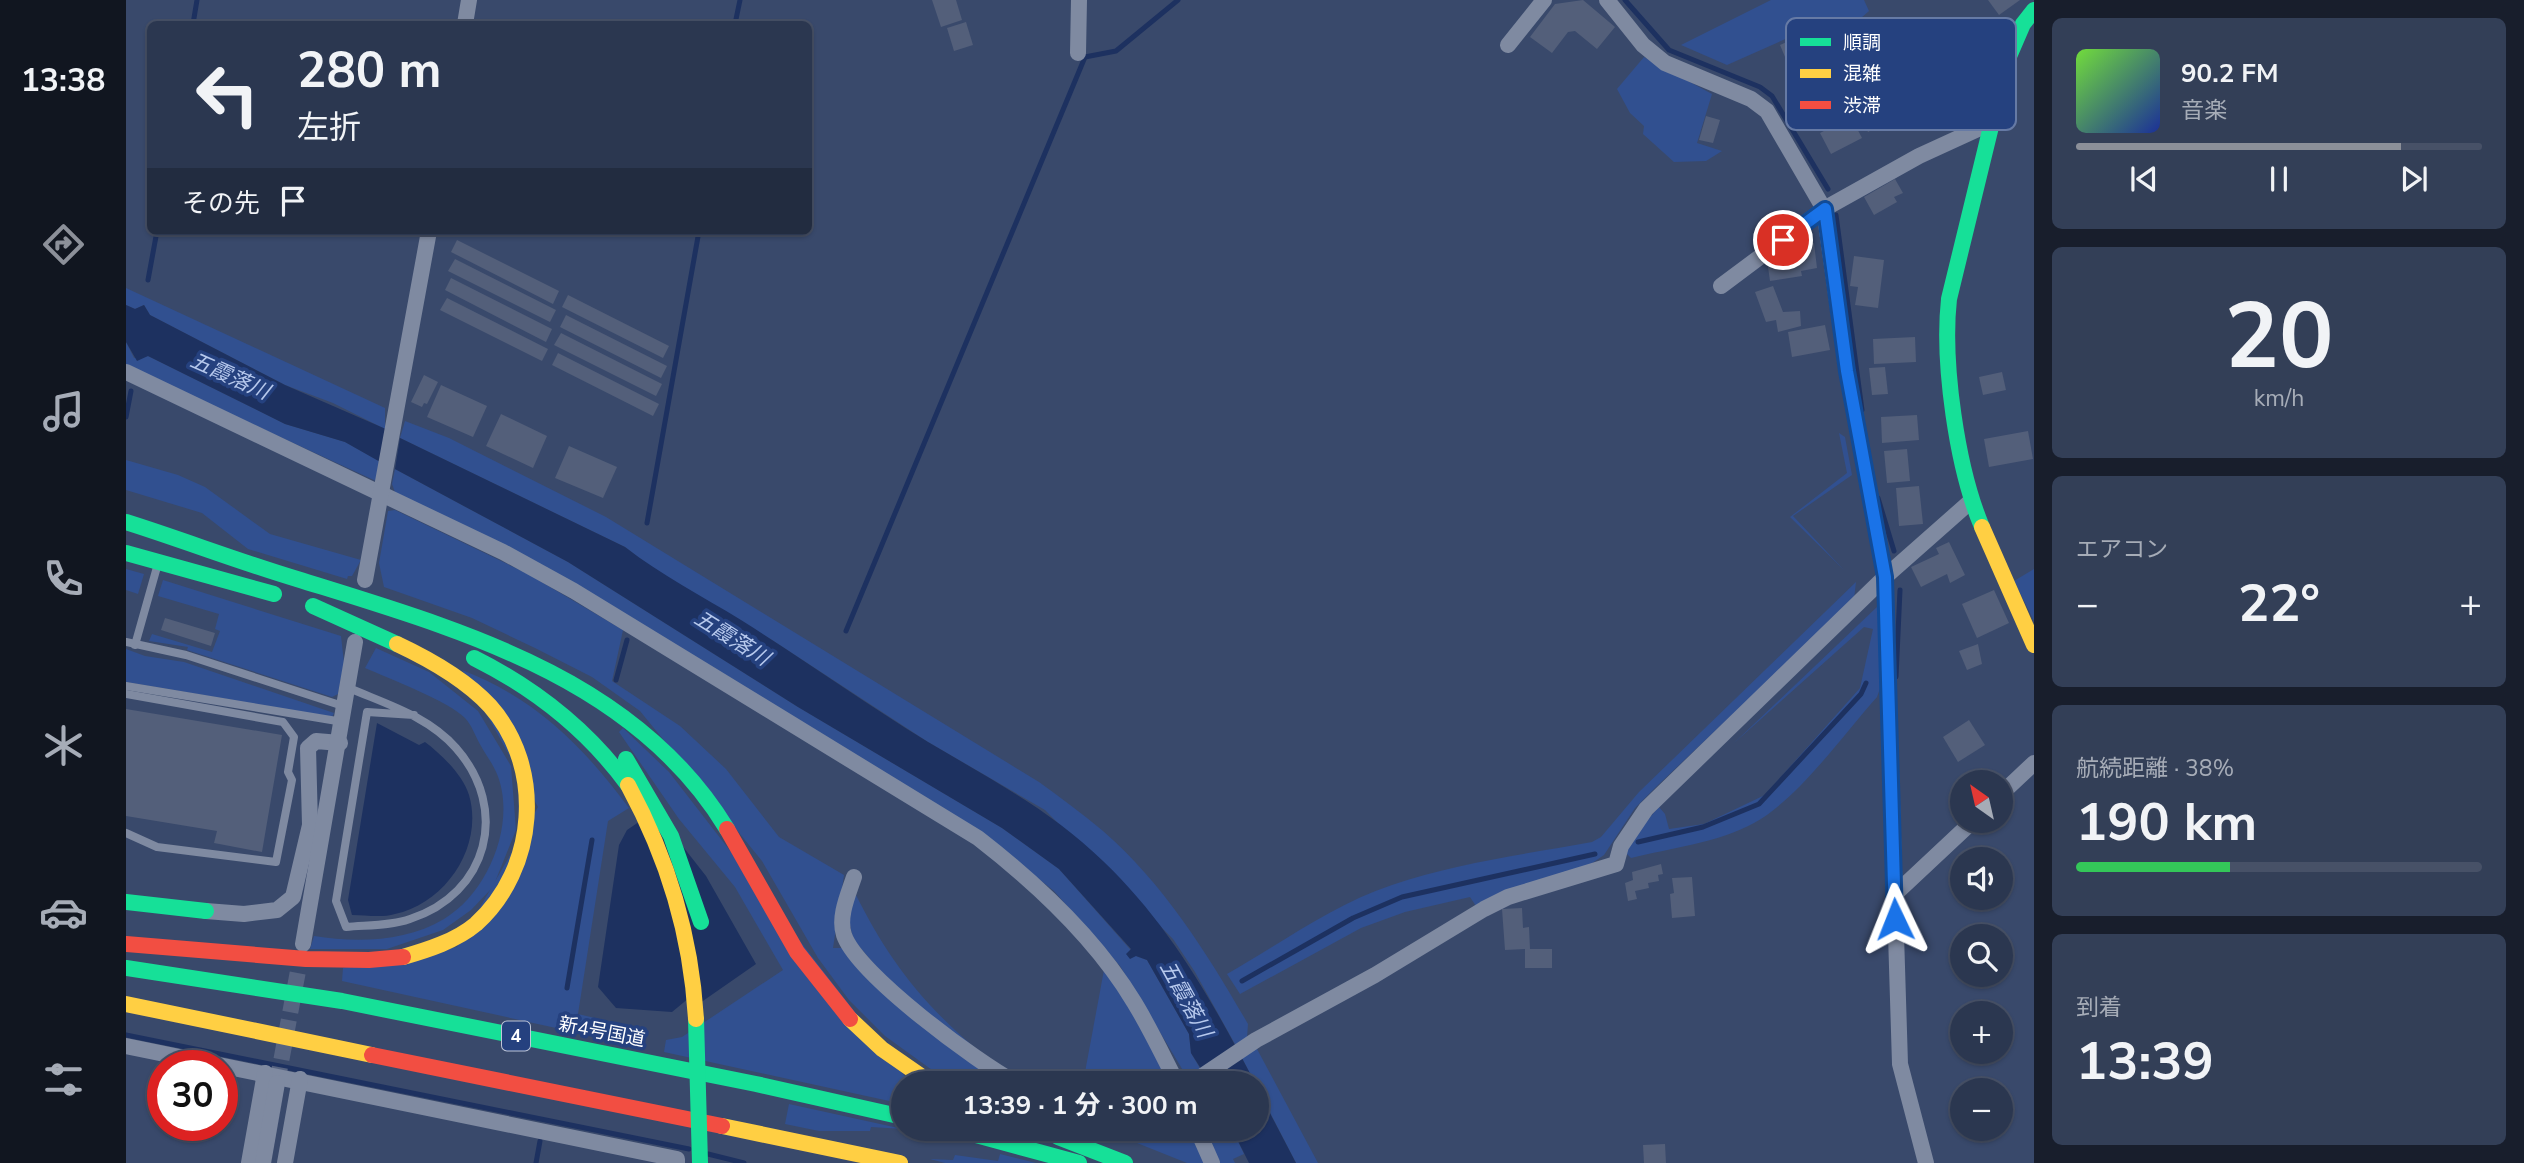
<!DOCTYPE html>
<html lang="ja">
<meta charset="utf-8">
<style>
body{margin:0;font-family:"Nunito Sans","Noto Sans JP",sans-serif;background:#333f57;color:#f1f3f6;height:100vh;display:flex;flex-direction:column;font-size:26px;white-space:nowrap}
*{box-sizing:border-box;margin:0}
p{font-size:23px;color:#a6acb7}
.icon{flex:none;width:38px;height:38px;fill:none;stroke:currentColor;stroke-width:2;stroke-linecap:round;stroke-linejoin:round}
.map{position:relative;flex:1;overflow:hidden}
.drawer{display:flex;flex-direction:column;gap:18px;padding:18px;background:#181e2c;width:490px}
.drawer>*{flex:none}
.banner{position:absolute;left:21px;top:21px;width:665px;height:214px;border-radius:10px;box-shadow:0 2px 5px #0004,0 0 0 2px #475167;background:#2b3750;color:#f1f3f6;overflow:hidden}
.needle{width:46px;rotate:326deg}
.buttons{position:absolute;left:1824px;top:770px;display:grid;gap:14px}
.buttons a{display:grid;place-items:center;width:63px;height:63px;border-radius:50%;background:#2b3750;box-shadow:0 2px 5px #0004,0 0 0 2px #475167;font-size:35px}
.speed{position:absolute;left:21px;top:1050px;display:flex;gap:14px;font-size:35px;font-weight:700;text-align:center}
.speed>*{display:grid;place-content:center;width:91px;height:91px;border-radius:50%;background:#2b3750;box-shadow:0 2px 5px #0004,0 0 0 2px #475167;line-height:1}
.speed .limit{border:10px solid #d22;background:#fff;color:#111}
.pin{position:absolute;display:grid;place-items:center;width:60px;height:60px;color:#fff;margin:-30px;border:4px solid #fff;border-radius:50%;box-shadow:0 2px 7px #0007}
.me{position:absolute;width:77px;margin:-38px;rotate:358deg;stroke-linejoin:round;filter:drop-shadow(0 0 5px #0008)}
.turn{display:flex;align-items:center;gap:24px;height:147px;padding:0 35px;font-size:32px}
.turn .icon{width:91px;height:91px;stroke-width:2.5}
.turn b{display:block;font-size:49px;line-height:60px}
.then{display:flex;align-items:center;height:66px;padding:0 35px;background:#0003;gap:14px;font-size:26px}
.big{font-size:52px;font-weight:700;line-height:1.1}
.drawer .card{flex:1;display:flex;flex-direction:column;justify-content:center;gap:10px;min-width:0;padding:0 24px;border-radius:10px;background:#333f57}
.drawer .dial{align-items:center;gap:0}
.dial b{font-size:91px;line-height:1}
.song{display:flex;align-items:center;gap:21px}
.cover{width:84px;height:84px;border-radius:10px;background:linear-gradient(135deg,hsl(100 70% 55%),hsl(230 70% 35%))}
.played{height:7px;border-radius:4px;background:linear-gradient(90deg,#8c9099 80%,#475167 80%)}
.keys{display:flex;justify-content:space-around;direction:ltr}
.heat{display:flex;justify-content:space-between;align-items:center;font-size:38px;direction:ltr}
.charge{height:10px;border-radius:5px;background:linear-gradient(90deg,#34c759 38%,#475167 0)}
.trip{position:absolute;left:765px;top:1071px;width:378px;height:70px;border-radius:35px;background:#2b3750;box-shadow:0 2px 5px #0004,0 0 0 2px #475167;font-weight:700;line-height:70px;text-align:center}
main{display:flex;flex:1;min-height:0}
.menu{display:flex;flex-direction:column;width:126px;justify-content:space-around;align-items:center;background:#111620;color:#a6acb7}
.menu .icon{width:49px;height:49px}
.menu .on{color:#8c9099}
.menu b{font-size:32px;color:#f1f3f6}
.map>svg:first-child{display:block}
.green{fill:#315090}
.water{fill:#1d3160}
.lines{fill:none;stroke-linecap:round;stroke-linejoin:round}
.stream{stroke:#1d3160;stroke-width:5}
.building{fill:#535f7a}
.street-tunnel{stroke:#576481;stroke-width:16;stroke-dasharray:16 8;stroke-linecap:butt}
.lane{stroke:#7f8aa1;stroke-width:8}
.street{stroke:#7f8aa1;stroke-width:16}
.fast{stroke:#16e098;stroke-width:16}
.slow{stroke:#ffcf43;stroke-width:16}
.jam{stroke:#f24e42;stroke-width:16}
.fast-bridge{stroke:#16e098;stroke-width:16}
.slow-bridge{stroke:#ffcf43;stroke-width:16}
.route-casing{stroke:#114b97;stroke-width:18}
.route{stroke:#1a73e8;stroke-width:12}
.labels{text-anchor:middle;stroke-width:7;stroke-linejoin:round;paint-order:stroke}
.shield{fill:#25417f;stroke:#bec6d9;stroke-width:2}
.shield-label{font-size:18px;font-weight:bold;fill:#fff}
.street-label{font-size:19px;fill:#fff;stroke:#25417f}
.water-label{font-size:21px;font-style:italic;fill:#b7c9ed;stroke:#25417f}
.key{fill:#25417f;stroke:#667aa5;stroke-width:2}
.key-label{font-size:19px;fill:#fff}
</style>
<main>
<nav class="menu">
<b>13:38</b>
<svg class="icon on" aria-label="directions" viewBox="0 0 24 24"><path d="M12 3l9 9-9 9-9-9zM9 14v-3h6M13 9l2 2-2 2"/></svg>
<svg class="icon" aria-label="music" viewBox="0 0 24 24"><path d="M9 18V5l10-2v13"/><circle cx="6" cy="18" r="3"/><circle cx="16" cy="16" r="3"/></svg>
<svg class="icon" aria-label="phone" viewBox="0 0 24 24"><path d="M5 4h4l2 5-3 2q2 4 5 5l2-3 5 2v4C11 20 4 13 5 4z"/></svg>
<svg class="icon" aria-label="climate" viewBox="0 0 24 24"><path d="M12 3v18M4 7l16 10M4 17L20 7"/></svg>
<svg class="icon" aria-label="car" viewBox="0 0 24 24"><path d="M5 17H2v-5l4-1 3-4h7l3 4 3 1v5h-3M9 17h6M6 11h13"/><circle cx="7" cy="17" r="2"/><circle cx="17" cy="17" r="2"/></svg>
<svg class="icon" aria-label="filters" viewBox="0 0 24 24"><path d="M4 7h16M4 17h16"/><circle cx="9" cy="7" r="2"/><circle cx="15" cy="17" r="2"/></svg>
</nav>
<div class="map">
<svg width="1908" height="1163" viewBox="0 0 1908 1163">
<rect width="100%" height="100%" fill="#39496b"/>
<g class="green">
<polygon points="1645,0 1738,0 1743,11 1727,25 1767,91 1731,111 1691,25 1601,65 1555,45"/>
<polygon points="1518,57 1586,94 1571,143 1596,151 1580,161 1548,162 1517,134 1518,126 1504,113 1491,89"/>
<polygon points="0,288 259,408 259,429 207,403 159,385 24,315 18,305 9,309 0,305"/>
<polygon points="0,342 8,358 22,356 159,424 219,442 253,461 250,481 0,366"/>
<path d="M279 421 323 438 480 517 913 782C935 798 957 814 977 831 1039 885 1082 955 1122 1024L1121 1038 1110 1046 1069 972 1047 939 919 810 802 742 646 640 530 571 499 547 274 438Z"/>
<polygon points="1713,433 1719,437 1726,475 1667,516 1718,570 1664,517 1721,473"/>
<polygon points="0,460 52,475 79,487 144,534 235,560 226,576 222,576 221,579 122,549 76,513 0,490"/>
<polygon points="269,469 442,562 672,707 876,828 933,869 1010,956 1021,960 1063,1034 1065,1053 1075,1070 1061,1077 994,966 928,891 885,857 270,495 266,484"/>
<path d="M269 510 402 574 497 630 486 681 554 726 600 769 653 837 718 875 707 948H718C766 1002 816 1045 878 1083H828L813 1075 759 1036 723 1000 692 958 636 861 514 711 466 677 409 648 346 618 258 587 253 563 262 511Z"/>
<polygon points="0,569 18,574 12,594 0,590"/>
<polygon points="1908,569 1908,621 1888,581"/>
<polygon points="37,580 215,636 218,663 212,694 206,697 61,650 62,647 23,641 26,634 86,652 94,631 89,629 93,614 32,596"/>
<path d="M1730 582 1728 599 1531 786 1509 808 1478 855 1453 872 1350 906 1344 897 1279 912 1235 928 1114 994 1101 974C1154 944 1208 904 1266 885 1330 863 1400 854 1466 842L1475 837 1513 792Z"/>
<path d="M1752 606 1754 610 1756 683 1751 697C1717 735 1672 799 1628 823 1592 843 1544 848 1505 858L1500 853 1507 836 1533 807 1539 814 1543 829 1578 824 1639 795 1734 688 1747 629 1738 627 1607 744Z"/>
<path d="M250 648 303 672 352 711 385 766 390 830 367 887 345 910 317 930 261 949H184L188 936C230 943 280 942 318 919 362 893 391 823 371 774 367 764 360 755 355 746 350 738 346 725 339 718 324 702 262 678 239 668Z"/>
<polygon points="0,649 19,656 58,662 208,713 206,717 0,682"/>
<path d="M336 670C409 698 457 746 503 808L482 821 452 1014 498 1025 494 1042 216 981 217 968 331 947 412 807Z"/>
<polygon points="497,728 543,772 784,1083 777,1083 777,1104 538,1052 540,1040 556,1037 657,970 609,887 553,819 493,732"/>
<path d="M728 891C760 956 794 1001 849 1048L806 1020 754 971 727 939 723 920Z"/>
<polygon points="978,970 1006,1011 1048,1083 957,1083"/>
<polygon points="1130,1048 1131,1049 1192,1163 1170,1163 1115,1056"/>
<polygon points="663,1104 777,1129 745,1127 744,1131 693,1131 659,1124"/>
<polygon points="976,1129 1066,1129 1079,1163 1061,1163"/>
<polygon points="1081,1129 1106,1129 1118,1154 1107,1159 1109,1163 1093,1163"/>
<polygon points="874,1154 910,1163 819,1163 804,1159 827,1160 829,1155 872,1161"/>
</g>
<g class="water">
<polygon points="0,305 9,309 18,305 24,315 159,385 262,430 256,463 219,442 159,424 22,356 11,361 0,342"/>
<path d="M274 438 499 547C535 575 576 596 615 620 678 660 739 703 802 742 864 779 925 810 977 861 1044 925 1087 1002 1129 1083H1084L1065 1053 1063 1034 1021 960 1010 956 1004 959 1000 954 1005 949 933 869 876 828 672 707 442 562 269 469Z"/>
<path d="M251 723 293 745 299 742C315 754 337 775 343 795 358 846 320 903 269 914 256 918 239 915 226 915L222 900Z"/>
<polygon points="529,811 580,876 630,964 574,1003 563,998 546,1012 490,1008 472,987 493,845 501,830"/>
<polygon points="1131,1086 1135,1096 1170,1163 1123,1163 1106,1129 1130,1129"/>
</g>
<g class="lines">
<g class="stream">
<polyline points="1499,0 1543,50 1634,87 1646,96 1702,189"/>
<polyline points="67,24 71,0"/>
<polyline points="609,24 614,0"/>
<polyline points="1710,215 1736,410"/>
<polyline points="22,280 31,231"/>
<polyline points="0,417 5,391"/>
<polyline points="1752,498 1768,551"/>
<polyline points="521,523 573,231"/>
<polyline points="720,631 959,57 990,51 1052,0"/>
<polyline points="1770,677 1774,590"/>
<polyline points="490,680 501,640"/>
<polyline points="1512,842 1577,827 1633,804 1735,694 1740,683"/>
<polyline points="1116,981 1227,918 1276,897 1469,854"/>
<polyline points="441,988 466,840"/>
<polyline points="0,1035 563,1149"/>
<polyline points="582,1154 618,1163"/>
<polyline points="410,1163 414,1141"/>
</g>
</g>
<g class="building">
<polygon points="806,0 830,0 836,20 815,27"/>
<polygon points="1457,0 1489,27 1471,49 1449,31 1442,32 1426,53 1404,37 1429,4"/>
<polygon points="1862,0 1894,0 1873,15"/>
<polygon points="840,22 847,45 828,51 821,28"/>
<polygon points="1685,31 1694,50 1662,64 1654,45"/>
<polygon points="1766,96 1775,115 1742,132 1732,113"/>
<polygon points="1580,116 1594,120 1587,143 1573,140"/>
<polygon points="1725,117 1736,138 1705,154 1694,133"/>
<polygon points="1769,179 1777,193 1768,197 1771,202 1748,215 1738,197"/>
<polygon points="331,240 433,291 427,304 325,252"/>
<polygon points="1688,243 1691,268 1675,271 1676,276 1644,281 1641,260 1666,256 1664,247"/>
<polygon points="1728,256 1758,260 1752,308 1729,305 1732,287 1724,286"/>
<polygon points="329,259 430,310 424,322 322,271"/>
<polygon points="325,278 426,329 420,342 319,290"/>
<polygon points="1647,286 1657,312 1674,311 1675,326 1652,332 1650,320 1640,322 1629,292"/>
<polygon points="442,295 543,346 537,358 436,307"/>
<polygon points="321,298 422,349 416,361 314,310"/>
<polygon points="440,315 541,366 535,378 434,327"/>
<polygon points="1699,325 1704,350 1666,357 1662,332"/>
<polygon points="435,333 536,384 530,396 428,345"/>
<polygon points="1789,337 1790,362 1748,364 1747,339"/>
<polygon points="432,353 533,404 527,416 426,365"/>
<polygon points="1759,367 1762,394 1746,395 1743,368"/>
<polygon points="1876,372 1880,390 1857,395 1853,377"/>
<polygon points="298,375 312,382 301,404 298,403 296,407 285,402"/>
<polygon points="315,385 361,406 347,437 301,417"/>
<polygon points="375,414 421,436 407,468 360,446"/>
<polygon points="1791,415 1793,440 1756,443 1755,417"/>
<polygon points="1902,431 1907,459 1863,467 1858,439"/>
<polygon points="443,446 491,467 477,498 429,478"/>
<polygon points="1781,449 1784,481 1761,483 1758,451"/>
<polygon points="1793,486 1797,524 1773,526 1770,488"/>
<polygon points="1823,542 1839,575 1824,583 1821,574 1795,587 1785,567 1813,554 1810,548"/>
<polygon points="1868,590 1883,623 1851,638 1836,604"/>
<polygon points="39,618 89,633 85,646 35,630"/>
<polygon points="1852,644 1856,664 1841,670 1833,651"/>
<polygon points="0,709 156,735 136,852 88,843 91,831 0,816"/>
<polygon points="1843,720 1859,745 1832,762 1817,737"/>
<polygon points="1535,864 1537,874 1532,875 1533,881 1522,883 1523,888 1509,891 1511,899 1502,901 1499,883 1507,880 1506,872"/>
<polygon points="1566,877 1569,916 1546,918 1544,894 1548,893 1546,878"/>
<polygon points="1396,908 1397,928 1403,927 1404,949 1426,949 1426,968 1399,968 1399,949 1379,950 1376,909"/>
<polygon points="1539,1144 1540,1163 1518,1163 1517,1145"/>
</g>
<g class="lines">
<polyline class="street-tunnel" points="151,1083 175,955"/>
<g class="lane">
<polyline points="0,642 60,655 220,707"/>
<polyline points="9,645 31,567"/>
<polyline points="0,686 217,722"/>
<path d="M223 688C260 704 302 716 330 748 384 809 362 894 284 919 264 926 241 925 220 927L210 901 241 712 288 715"/>
<polyline points="0,694 157,722 168,737 162,772 166,780 150,862 31,847 0,833"/>
</g>
<g class="street">
<polyline points="1481,0 1517,45 1539,63 1625,99 1641,111 1698,209 1721,371 1759,577 1774,1064 1800,1163"/>
<polyline points="339,24 343,0"/>
<polyline points="1382,45 1418,0"/>
<polyline points="952,53 953,0"/>
<polyline points="1595,286 1698,209 1793,156 1865,123"/>
<path d="M0 372 377 552 448 591 852 838C910 883 970 939 1008 1002 1024 1028 1037 1056 1051 1083"/>
<polyline points="239,580 303,231"/>
<polyline points="1874,795 1908,763"/>
<path d="M728 877C722 895 712 917 718 935 731 974 852 1063 890 1083"/>
<polyline points="1768,895 1847,821"/>
<polyline points="80,911 118,914 151,910 167,897 184,825 182,748 190,741 214,743"/>
<polyline points="177,944 229,642"/>
<polyline points="0,1046 551,1159 551,1163"/>
<polyline points="1066,1083 1130,1040 1249,975 1358,909 1382,897 1490,864 1495,846 1520,809 1759,577 1845,501"/>
<polyline points="1071,1129 1086,1163"/>
<polyline points="123,1163 139,1073"/>
<polyline points="137,1163 151,1083"/>
<polyline points="159,1163 174,1079"/>
</g>
<g class="fast">
<path d="M0 522C57 540 114 562 171 579 331 629 509 677 601 829"/>
<path d="M1856 527C1831 468 1816 363 1823 299L1881 61 1897 24 1908 10"/>
<polyline points="0,553 148,594"/>
<polyline points="187,606 271,644"/>
<path d="M348 658C410 689 461 729 502 785"/>
<polyline points="500,759 545,836 575,922"/>
<polyline points="0,902 80,911"/>
<polyline points="0,968 216,1001 630,1084 777,1117"/>
<polyline points="828,1129 953,1163"/>
<polyline points="932,1137 999,1163"/>
</g>
<g class="slow">
<polyline points="1856,527 1908,645"/>
<path d="M271 644C303 659 339 679 364 706 419 768 411 869 350 924 330 941 301 950 277 957"/>
<polyline points="0,1004 246,1055"/>
<polyline points="724,1019 756,1049 805,1083"/>
<polyline points="596,1126 774,1163"/>
</g>
<g class="jam">
<polyline points="601,829 671,952 724,1019"/>
<polyline points="0,944 180,959 243,960 277,957"/>
<polyline points="246,1055 596,1126"/>
</g>
<polyline class="fast-bridge" points="570,1019 574,1163"/>
<path class="slow-bridge" d="M502 785C542 859 565 934 570 1019"/>
</g>
<g class="lines">
<defs>
<polyline id="route" points="1657,240 1699,209 1721,371 1759,577 1769,919"/>
</defs>
<use href="#route" class="route-casing"/>
<use href="#route" class="route"/>
</g>
<g class="labels">
<rect class="shield" x="376" y="1021.5" width="28" height="29" rx="5"/>
<g class="shield-label">
<text x="390" y="1042">4</text>
</g>
<g class="street-label">
<text transform="translate(476 1031) rotate(11)" y="7">新4号国道</text>
</g>
<g class="water-label">
<text transform="translate(104 376) rotate(24)" y="7">五霞落川</text>
<text transform="translate(606 638) rotate(32)" y="7">五霞落川</text>
<text transform="translate(1060 999) rotate(61)" y="7">五霞落川</text>
</g>
</g>
<rect x="1660" y="18" width="230" height="112" rx="10" class="key"/>
<rect x="1674" y="38" width="31" height="8" fill="#16e098"/>
<rect x="1674" y="69" width="31" height="9" fill="#ffcf43"/>
<rect x="1674" y="101" width="31" height="8" fill="#f24e42"/>
<g class="key-label">
<text x="1717" y="49">順調</text>
<text x="1717" y="80">混雑</text>
<text x="1717" y="112">渋滞</text>
</g>
</svg>
<div class="buttons">
<a><svg class="needle" viewBox="-14 -14 28 28"><path d="M0-13l5 13h-10z" fill="#e53935"/><path d="M0 13l5-13h-10z" fill="#a6acb7"/></svg></a>
<a><svg class="icon" aria-label="sound" viewBox="0 0 24 24"><path d="M4 9h4l5-4v14l-5-4H4zM17 9q2 3 0 6"/></svg></a>
<a><svg class="icon" aria-label="search" viewBox="0 0 24 24"><circle cx="10" cy="10" r="6"/><path d="M15 15l6 6"/></svg></a>
<a>+</a>
<a>−</a>
</div>
<div class="speed"><div class="limit">30</div></div>
<div class="pin" style="left:1657px;top:240px;background:#d93025"><svg class="icon" aria-label="arrive" viewBox="0 0 24 24"><path d="M6 21V4h12l-3 4 3 4H6"/></svg></div>
<svg class="me" style="left:1769px;top:919px" viewBox="-20 -20 40 40"><path d="M0-17L14 15 0 8-14 15z" fill="#1a73e8" stroke="#fff" stroke-width="4"/></svg>
<div class="trip">13:39 · 1 分 · 300 m</div>
<div class="banner">
<div class="turn"><svg class="icon" aria-label="left" viewBox="0 0 24 24"><path d="M17 20v-9H6M10 6l-5 5 5 5"/></svg><div><b>280 m</b>左折</div></div>
<div class="then">その先<svg class="icon" aria-label="arrive" viewBox="0 0 24 24"><path d="M6 21V4h12l-3 4 3 4H6"/></svg></div>
</div>
</div>
<section class="drawer">
<div class="card">
<div class="song"><i class="cover"></i><div><b>90.2 FM</b><p>音楽</p></div></div>
<div class="played"></div>
<div class="keys"><svg class="icon" aria-label="previous" viewBox="0 0 24 24"><path d="M18 5L8 12l10 7zM5 5v14"/></svg><svg class="icon" aria-label="pause" viewBox="0 0 24 24"><path d="M8 5v14M16 5v14"/></svg><svg class="icon" aria-label="next" viewBox="0 0 24 24"><path d="M6 5l10 7-10 7zM19 5v14"/></svg></div>
</div>
<div class="card dial"><b>20</b><p>km/h</p></div>
<div class="card"><p>エアコン</p>
<div class="heat"><a>−</a><b class="big">22°</b><a>+</a></div>
</div>
<div class="card"><p>航続距離 · 38%</p><b class="big">190 km</b><div class="charge"></div></div>
<div class="card"><p>到着</p><b class="big">13:39</b></div>
</section>
</main>
